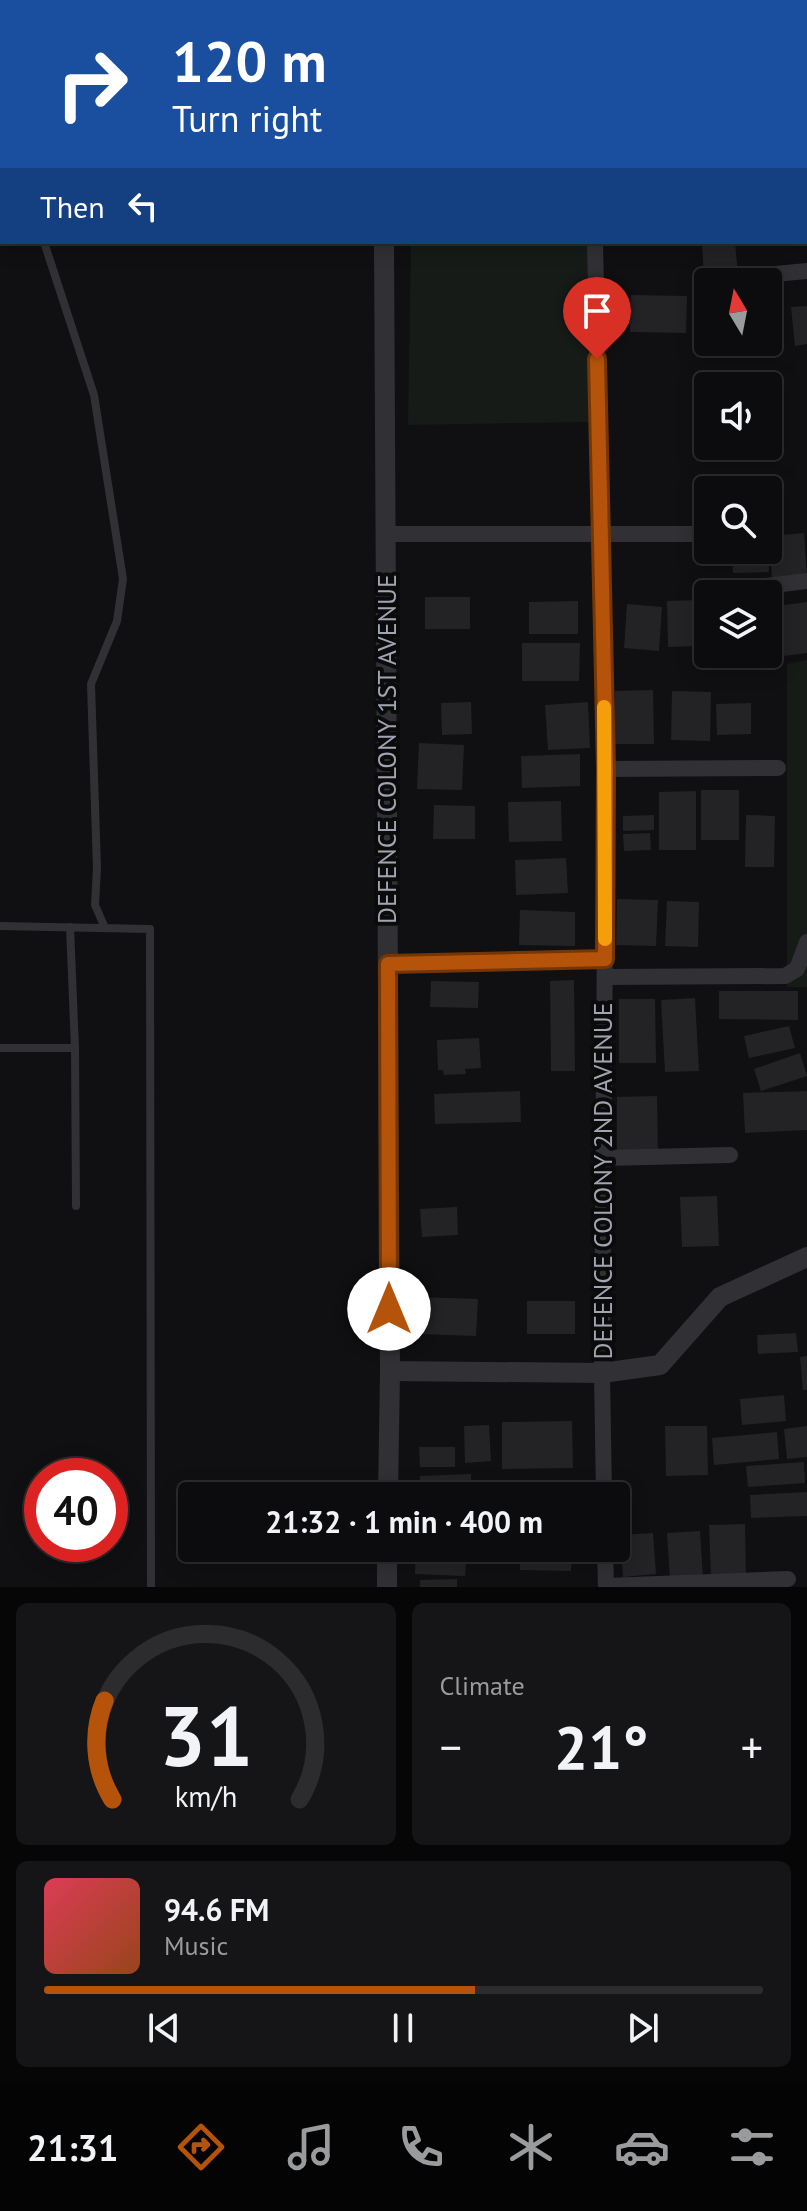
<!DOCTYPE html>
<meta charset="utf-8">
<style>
body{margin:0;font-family:"PT Sans",sans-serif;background:#151416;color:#f1f3f6;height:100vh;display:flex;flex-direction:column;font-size:30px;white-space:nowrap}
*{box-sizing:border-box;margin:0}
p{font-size:26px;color:#9a9b9d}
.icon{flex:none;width:44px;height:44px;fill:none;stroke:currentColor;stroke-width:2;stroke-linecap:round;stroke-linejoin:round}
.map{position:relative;height:1587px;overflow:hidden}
.details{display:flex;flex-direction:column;gap:16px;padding:16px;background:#070607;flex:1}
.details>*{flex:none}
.hud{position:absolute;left:0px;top:0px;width:808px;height:244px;box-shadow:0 4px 20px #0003,0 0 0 2px #2c2b2e;background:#1a4fa0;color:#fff;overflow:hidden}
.needle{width:52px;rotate:350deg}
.tools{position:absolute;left:694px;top:268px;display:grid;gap:16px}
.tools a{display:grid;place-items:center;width:88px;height:88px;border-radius:8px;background:#0c0b0d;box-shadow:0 4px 20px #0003,0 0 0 2px #2c2b2e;font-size:40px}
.speed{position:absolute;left:24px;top:1458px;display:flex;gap:16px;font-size:40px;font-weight:700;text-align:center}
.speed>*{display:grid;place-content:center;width:104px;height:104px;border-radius:50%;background:#0c0b0d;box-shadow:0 4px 20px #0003,0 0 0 2px #2c2b2e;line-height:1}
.speed .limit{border:12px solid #d22;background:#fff;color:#111}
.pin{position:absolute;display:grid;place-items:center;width:68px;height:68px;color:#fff;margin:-82px -34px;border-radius:50% 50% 50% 0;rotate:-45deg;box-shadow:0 0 8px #0007}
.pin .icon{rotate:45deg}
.me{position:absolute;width:88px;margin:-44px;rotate:0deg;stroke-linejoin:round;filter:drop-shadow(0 0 6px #0008)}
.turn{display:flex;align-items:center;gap:28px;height:168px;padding:0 40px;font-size:36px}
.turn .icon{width:104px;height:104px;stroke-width:2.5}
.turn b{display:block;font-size:56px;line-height:68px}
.then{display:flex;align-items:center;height:76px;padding:0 40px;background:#0003;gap:16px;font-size:30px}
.big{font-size:60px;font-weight:800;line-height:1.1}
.details .tile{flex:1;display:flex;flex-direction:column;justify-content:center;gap:12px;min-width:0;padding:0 28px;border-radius:12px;background:#151416}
.details .dial{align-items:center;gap:0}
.dial svg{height:208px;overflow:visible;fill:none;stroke:#2c2b2e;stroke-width:7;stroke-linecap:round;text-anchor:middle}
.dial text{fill:#f1f3f6;stroke:none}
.song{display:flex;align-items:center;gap:24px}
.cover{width:96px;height:96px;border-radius:12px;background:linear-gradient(135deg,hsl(350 70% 55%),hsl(20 70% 35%))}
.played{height:8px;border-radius:4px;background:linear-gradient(90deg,#b45309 60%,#2c2b2e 60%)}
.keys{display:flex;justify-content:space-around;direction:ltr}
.heat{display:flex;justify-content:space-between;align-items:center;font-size:44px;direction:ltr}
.details .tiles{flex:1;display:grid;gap:16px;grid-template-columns:1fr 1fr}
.tile:last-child{grid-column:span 2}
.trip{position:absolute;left:178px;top:1482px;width:452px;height:80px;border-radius:8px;background:#0c0b0d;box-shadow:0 4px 20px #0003,0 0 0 2px #2c2b2e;font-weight:800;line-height:80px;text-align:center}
.menu{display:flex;height:128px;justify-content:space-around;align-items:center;background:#050405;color:#9a9b9d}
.menu .icon{width:56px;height:56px}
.menu .current{color:#b45309}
.menu b{font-size:36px;color:#f1f3f6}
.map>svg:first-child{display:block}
.green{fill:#161b17}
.building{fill:#232225}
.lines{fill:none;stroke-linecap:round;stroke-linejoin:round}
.service{stroke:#313135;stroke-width:8}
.minor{stroke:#313135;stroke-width:16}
.tertiary{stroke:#313135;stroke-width:20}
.route-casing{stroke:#753606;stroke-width:20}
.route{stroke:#b45309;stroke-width:14}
.slow{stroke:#f59e0b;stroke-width:14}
.labels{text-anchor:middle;stroke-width:8;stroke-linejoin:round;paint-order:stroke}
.street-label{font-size:26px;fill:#a1a5b1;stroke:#0b0b0c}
</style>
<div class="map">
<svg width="807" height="1587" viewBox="0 0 807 1587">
<rect width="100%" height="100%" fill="#100f11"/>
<g class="green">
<polygon points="411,242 589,242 591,422 408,425"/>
<polygon points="807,660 807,987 787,987 787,664"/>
</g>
<g class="building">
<polygon points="702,242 735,242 738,275 704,278"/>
<polygon points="631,295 687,296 686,333 630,332"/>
<polygon points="807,306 807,344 795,346 791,307"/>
<polygon points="804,533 807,578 772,580 769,536"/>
<polygon points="732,550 768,550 769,572 733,573"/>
<rect x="425" y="597" width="45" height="32"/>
<polygon points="698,600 699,646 668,647 667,601"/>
<polygon points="578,601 578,634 529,634 529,602"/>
<polygon points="807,602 807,653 775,657 769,607"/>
<polygon points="627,604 662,607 659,651 624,648"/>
<polygon points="522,643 580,643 579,681 522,681"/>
<polygon points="653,690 654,744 615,744 615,691"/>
<polygon points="672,691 711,692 710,741 671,740"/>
<polygon points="471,702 472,734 442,735 441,703"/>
<polygon points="588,702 590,748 548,750 545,705"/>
<polygon points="751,703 751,734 717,735 716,704"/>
<polygon points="419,743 464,745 462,790 417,789"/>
<polygon points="580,754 580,786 522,788 521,756"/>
<rect x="701" y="790" width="38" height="50"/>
<polygon points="696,791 696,850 659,850 659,792"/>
<polygon points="561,801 562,841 509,842 508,802"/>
<polygon points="434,805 475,806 475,839 433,839"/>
<polygon points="654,815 654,830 623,831 623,816"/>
<polygon points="746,815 775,816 774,867 745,867"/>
<polygon points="650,833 651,850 624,851 623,834"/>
<polygon points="566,858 568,893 516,895 515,860"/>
<polygon points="617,899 658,900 656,946 616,945"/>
<polygon points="667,901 699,902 698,947 665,946"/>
<polygon points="520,910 575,912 575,946 519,945"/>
<polygon points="574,980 575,1071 551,1071 550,981"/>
<polygon points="431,981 479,982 478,1008 430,1007"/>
<polygon points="719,991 798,991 798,1020 719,1019"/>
<polygon points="695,998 699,1071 665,1072 661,1000"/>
<polygon points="619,999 655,999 656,1063 619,1063"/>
<polygon points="789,1026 795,1048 749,1058 744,1036"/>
<polygon points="479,1038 481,1068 465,1069 466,1074 444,1075 443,1070 438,1070 437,1040"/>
<polygon points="800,1053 807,1076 761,1091 754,1069"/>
<polygon points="520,1091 521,1122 435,1124 434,1094"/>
<polygon points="807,1091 807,1130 745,1133 743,1093"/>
<polygon points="657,1096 658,1154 617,1155 617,1097"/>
<polygon points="717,1196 719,1246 682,1247 680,1197"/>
<polygon points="457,1207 458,1235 422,1237 420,1209"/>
<polygon points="419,1297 478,1299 476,1336 418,1334"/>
<rect x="527" y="1301" width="48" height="33"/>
<polygon points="796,1333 798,1352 758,1354 757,1335"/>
<polygon points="807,1356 807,1390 803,1390 800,1357"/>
<polygon points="784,1395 786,1421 742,1425 740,1399"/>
<polygon points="572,1421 573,1468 502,1469 502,1422"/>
<polygon points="489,1425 491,1461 465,1463 464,1426"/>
<polygon points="665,1426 707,1426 708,1475 666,1476"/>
<polygon points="807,1426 807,1457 787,1459 784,1429"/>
<polygon points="777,1432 779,1459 714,1465 712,1438"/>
<polygon points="419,1447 455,1447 455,1467 420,1467"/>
<polygon points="804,1462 805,1483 748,1487 746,1466"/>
<polygon points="471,1474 471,1496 420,1496 420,1476"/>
<polygon points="579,1480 580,1496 526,1496 525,1484"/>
<polygon points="807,1492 807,1516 751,1518 750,1495"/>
<polygon points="745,1524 746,1576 711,1577 709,1525"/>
<polygon points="700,1531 703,1578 670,1580 667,1533"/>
<polygon points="653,1533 656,1574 623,1577 620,1535"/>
<polygon points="416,1548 467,1548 465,1576 415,1574"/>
<polygon points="520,1548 572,1548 571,1571 520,1570"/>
<polygon points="457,1579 457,1587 420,1587 420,1580"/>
</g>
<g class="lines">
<g class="service">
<polyline points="9,0 9,2"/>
<polyline points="44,242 94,395 123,579 117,621 91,684 97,868 95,905 105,928"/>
<polyline points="0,926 150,929 151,1587"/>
<polyline points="0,1048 75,1048 70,927"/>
<polyline points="75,1048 76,1206"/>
</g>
<g class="minor">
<polyline points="591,0 591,2"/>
<polyline points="806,116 807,116"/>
<polyline points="595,242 606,769 602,1373 604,1496"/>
<polyline points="710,280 807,271"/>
<polyline points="385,534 708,534"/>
<polyline points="766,586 807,581"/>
<polyline points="606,769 778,768"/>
<polyline points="388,964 605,959"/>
<polyline points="605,977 785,976 797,969 807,942"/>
<polyline points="605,1158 730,1155"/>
<polyline points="605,1548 606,1587"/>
<polyline points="606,1586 788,1579"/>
</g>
<g class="tertiary">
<polyline points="383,0 383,2"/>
<polyline points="384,242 390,1371 388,1496"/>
<polyline points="390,1371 602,1373 660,1365 720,1297 807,1257"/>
<polyline points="387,1587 387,1548"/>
</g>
</g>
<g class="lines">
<defs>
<polyline id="route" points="389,1309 388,964 605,959 606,769 597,359"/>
</defs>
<use href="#route" class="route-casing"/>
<use href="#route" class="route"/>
<polyline class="slow" points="604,707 605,939"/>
</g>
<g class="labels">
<g class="street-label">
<text transform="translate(387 749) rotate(-90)" y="9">DEFENCE COLONY 1ST AVENUE</text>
<text transform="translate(603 1181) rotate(-90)" y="9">DEFENCE COLONY 2ND AVENUE</text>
</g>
</g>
</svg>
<div class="tools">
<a><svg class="needle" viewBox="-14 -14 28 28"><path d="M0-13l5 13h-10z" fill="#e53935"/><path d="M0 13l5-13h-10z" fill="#9a9b9d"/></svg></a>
<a><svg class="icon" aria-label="sound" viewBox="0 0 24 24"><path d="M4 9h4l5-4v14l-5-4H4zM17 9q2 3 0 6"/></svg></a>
<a><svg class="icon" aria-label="search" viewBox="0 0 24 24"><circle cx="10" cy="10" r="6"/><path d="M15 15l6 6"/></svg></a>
<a><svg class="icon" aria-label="layers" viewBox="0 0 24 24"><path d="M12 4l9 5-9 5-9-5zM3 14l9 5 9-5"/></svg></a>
</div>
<div class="speed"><div class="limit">40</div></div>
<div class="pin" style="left:597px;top:359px;background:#d93025"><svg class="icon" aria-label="arrive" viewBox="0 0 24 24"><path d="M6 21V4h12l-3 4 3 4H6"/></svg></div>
<svg class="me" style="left:389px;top:1309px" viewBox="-20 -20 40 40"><circle r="19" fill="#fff"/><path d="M0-13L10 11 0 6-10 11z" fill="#b45309"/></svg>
<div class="trip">21:32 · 1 min · 400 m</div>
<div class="hud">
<div class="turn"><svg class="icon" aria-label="right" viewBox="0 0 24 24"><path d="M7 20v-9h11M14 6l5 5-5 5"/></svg><div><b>120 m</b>Turn right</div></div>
<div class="then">Then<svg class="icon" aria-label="left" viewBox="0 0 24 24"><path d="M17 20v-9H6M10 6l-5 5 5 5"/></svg></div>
</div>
</div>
<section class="details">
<div class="tiles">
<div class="tile dial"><svg viewBox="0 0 100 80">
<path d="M14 69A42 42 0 1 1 86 69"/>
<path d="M14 69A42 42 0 0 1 11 31" stroke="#b45309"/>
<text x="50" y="56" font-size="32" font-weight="700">31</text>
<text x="50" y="72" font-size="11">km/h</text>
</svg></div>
<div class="tile"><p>Climate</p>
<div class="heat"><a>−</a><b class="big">21°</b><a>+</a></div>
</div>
<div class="tile">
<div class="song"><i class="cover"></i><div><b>94.6 FM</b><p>Music</p></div></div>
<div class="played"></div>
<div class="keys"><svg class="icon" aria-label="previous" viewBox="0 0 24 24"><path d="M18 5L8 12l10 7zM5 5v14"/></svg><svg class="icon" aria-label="pause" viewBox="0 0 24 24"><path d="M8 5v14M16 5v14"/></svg><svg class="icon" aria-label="next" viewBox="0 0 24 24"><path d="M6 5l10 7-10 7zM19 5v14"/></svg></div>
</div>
</div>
</section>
<nav class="menu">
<b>21:31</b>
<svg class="icon current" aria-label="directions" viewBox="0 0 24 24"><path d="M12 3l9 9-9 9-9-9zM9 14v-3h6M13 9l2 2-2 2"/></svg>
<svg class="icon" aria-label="music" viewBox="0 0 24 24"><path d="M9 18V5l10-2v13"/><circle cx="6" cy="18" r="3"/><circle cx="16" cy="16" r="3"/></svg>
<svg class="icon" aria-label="phone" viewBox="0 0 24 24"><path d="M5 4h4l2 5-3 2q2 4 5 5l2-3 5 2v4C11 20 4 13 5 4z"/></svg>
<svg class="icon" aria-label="climate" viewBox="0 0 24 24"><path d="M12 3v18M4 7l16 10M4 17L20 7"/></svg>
<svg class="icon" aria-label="car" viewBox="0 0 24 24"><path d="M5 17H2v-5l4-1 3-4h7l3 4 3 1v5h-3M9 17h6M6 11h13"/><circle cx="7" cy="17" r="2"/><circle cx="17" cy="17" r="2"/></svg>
<svg class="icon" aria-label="filters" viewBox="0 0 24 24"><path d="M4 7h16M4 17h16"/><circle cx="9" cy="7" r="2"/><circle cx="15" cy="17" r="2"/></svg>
</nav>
